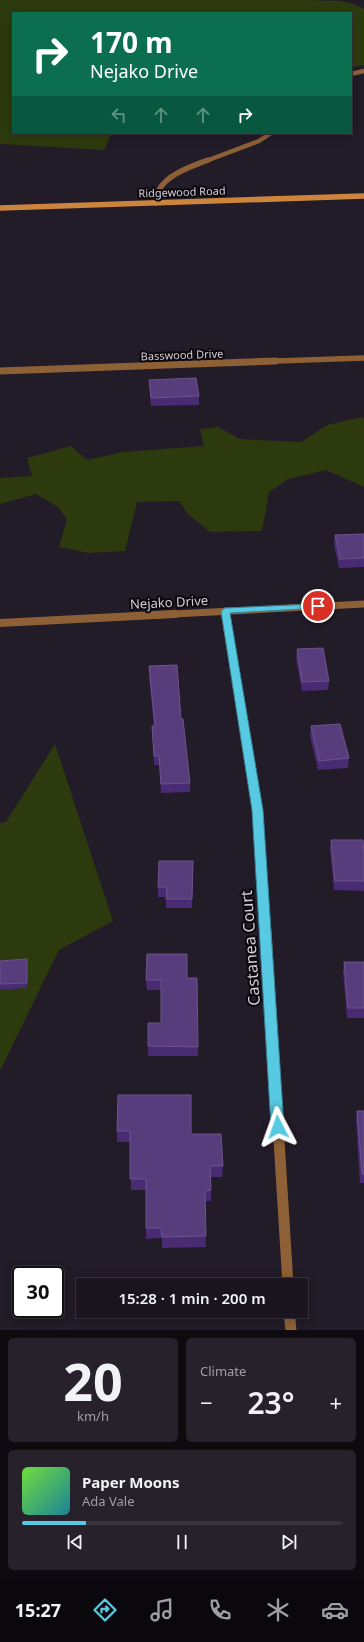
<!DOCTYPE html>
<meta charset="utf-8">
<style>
body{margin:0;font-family:"Noto Sans",sans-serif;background:#27212b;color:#f1f3f6;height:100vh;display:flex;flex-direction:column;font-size:15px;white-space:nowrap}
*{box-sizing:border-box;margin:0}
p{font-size:13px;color:#9f9ea4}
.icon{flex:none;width:22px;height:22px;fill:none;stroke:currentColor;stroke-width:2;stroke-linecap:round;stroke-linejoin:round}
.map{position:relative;height:1330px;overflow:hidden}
.drawer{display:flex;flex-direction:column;gap:8px;padding:8px;background:#0e0b10;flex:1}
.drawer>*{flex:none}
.guide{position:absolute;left:12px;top:12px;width:340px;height:122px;border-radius:0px;box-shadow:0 2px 10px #0003,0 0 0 1px #38333c;background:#0b6e4f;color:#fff;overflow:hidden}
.speed{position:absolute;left:12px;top:1266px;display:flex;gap:8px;font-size:20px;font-weight:700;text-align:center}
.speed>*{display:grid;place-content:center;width:52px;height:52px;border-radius:50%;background:#1a141e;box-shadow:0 2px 10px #0003,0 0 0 1px #38333c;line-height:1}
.speed .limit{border:2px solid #111;border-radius:6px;background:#fff;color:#111}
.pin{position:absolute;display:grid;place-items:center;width:34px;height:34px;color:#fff;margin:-17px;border:2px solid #fff;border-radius:50%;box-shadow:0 1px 4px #0007}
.me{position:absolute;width:44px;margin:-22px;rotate:356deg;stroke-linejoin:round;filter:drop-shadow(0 0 3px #0008)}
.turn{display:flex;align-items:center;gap:14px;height:84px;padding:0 12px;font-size:18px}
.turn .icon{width:52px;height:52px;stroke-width:2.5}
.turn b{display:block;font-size:28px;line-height:34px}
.lanes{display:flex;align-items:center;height:38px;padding:0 12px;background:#0003;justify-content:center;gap:20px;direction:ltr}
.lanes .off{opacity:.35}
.big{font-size:30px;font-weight:600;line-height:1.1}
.drawer .card{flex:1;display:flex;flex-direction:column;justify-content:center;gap:6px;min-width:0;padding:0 14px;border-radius:6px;background:#27212b}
.drawer .dial{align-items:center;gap:0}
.dial b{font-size:52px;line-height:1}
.song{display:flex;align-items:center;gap:12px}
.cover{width:48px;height:48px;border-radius:6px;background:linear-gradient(135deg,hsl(100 70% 55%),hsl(190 70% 35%))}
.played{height:4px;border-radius:2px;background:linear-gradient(90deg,#57c9e2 20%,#38333c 20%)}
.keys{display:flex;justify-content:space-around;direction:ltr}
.heat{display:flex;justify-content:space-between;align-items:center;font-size:22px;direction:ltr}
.drawer .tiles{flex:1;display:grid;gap:8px;grid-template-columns:1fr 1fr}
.card:last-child{grid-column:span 2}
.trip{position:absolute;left:76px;top:1278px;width:232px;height:40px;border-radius:0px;background:#1a141e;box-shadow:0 2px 10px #0003,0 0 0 1px #38333c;font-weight:600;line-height:40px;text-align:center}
.tabs{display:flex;height:64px;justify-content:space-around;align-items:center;background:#0a080c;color:#9f9ea4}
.tabs .icon{width:28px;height:28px}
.tabs .selected{color:#57c9e2}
.tabs b{font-size:18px;color:#f1f3f6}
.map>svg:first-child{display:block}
.green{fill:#2d3a0d}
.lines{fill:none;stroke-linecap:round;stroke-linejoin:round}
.minor-far4{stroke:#8d6036;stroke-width:4.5}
.minor-far3{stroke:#8d6036;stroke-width:5.5}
.minor-far2{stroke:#8d6036;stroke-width:7}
.minor-far1{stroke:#8d6036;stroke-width:8}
.minor{stroke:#8d6036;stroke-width:11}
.secondary{stroke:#cd843c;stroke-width:5.5}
.wall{fill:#482b72}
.building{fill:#583d7d;stroke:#6b548b}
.route{fill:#57c9e2;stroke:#398393}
.labels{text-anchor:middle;stroke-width:4;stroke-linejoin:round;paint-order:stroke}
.far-street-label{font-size:11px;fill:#d4cfd8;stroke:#0a070d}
.street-label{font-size:13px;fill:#d4cfd8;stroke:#0a070d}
.near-street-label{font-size:16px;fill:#d4cfd8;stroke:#0a070d}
</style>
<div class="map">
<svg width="364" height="1330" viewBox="0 0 364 1330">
<rect width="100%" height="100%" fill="#221b28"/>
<g class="green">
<polygon points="0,0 304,0 341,1 354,4 364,9 364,65 351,67 351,13 13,13 13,133 112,133 104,150 0,144"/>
<polygon points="362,417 364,419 364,487 326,470 288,479 269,492 262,531 210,532 188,514 179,501 137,502 125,551 89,553 59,547 67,519 58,507 36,494 0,504 0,478 32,476 27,458 71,446 87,460 123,452 204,446 200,429 218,427 240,439 301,442 327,425"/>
<polygon points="55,744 113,921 59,950 0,1071 0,823 6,822"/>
</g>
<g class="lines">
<g class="minor-far4">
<polyline points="351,74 364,71"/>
<polyline points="206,161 259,141 271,133"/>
</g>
<g class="minor-far3">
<path d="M156 203C157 199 158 194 159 190 167 174 193 166 208 160"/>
<polyline points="248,362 364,358"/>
</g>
<g class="minor-far2">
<polyline points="0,371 276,361"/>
<polyline points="225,611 226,615"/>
<polyline points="155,615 364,604"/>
</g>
<g class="minor-far1">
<polyline points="225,614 258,810 266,932"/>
<polyline points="0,623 175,614"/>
</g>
<g class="minor">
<polyline points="266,931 288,1285"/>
<polyline points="289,1311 291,1330"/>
</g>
<polyline class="secondary" points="0,208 364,196"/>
</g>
<g class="wall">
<polygon points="149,380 199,396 199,405 151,406"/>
<polygon points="364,534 364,567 339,568 334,544 335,535"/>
<polygon points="297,649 329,681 328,690 302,691 296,659"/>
<polygon points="149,666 181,719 190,783 190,792 161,793 159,765 154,765 152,726 154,726 149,676"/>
<polygon points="311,726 349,758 348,768 318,770 310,736"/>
<polygon points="331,840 364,854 364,891 334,890 330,849"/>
<polygon points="193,861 192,908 166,908 166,897 158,897 158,887"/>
<polygon points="0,961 27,964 27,988 0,990"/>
<polygon points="344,962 364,962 364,1018 347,1018 343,972"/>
<polygon points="187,978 197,978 198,1056 148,1056 148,1046 161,1023 161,990 147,990 146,980"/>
<polygon points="118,1095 191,1134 223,1166 222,1177 211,1177 211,1201 205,1201 206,1247 162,1248 162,1238 146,1239 146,1190 131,1190 130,1142 117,1142 117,1131"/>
<polygon points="357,1111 364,1111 364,1183 360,1183 356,1120"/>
</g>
<g class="building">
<polygon points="196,378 199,396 151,398 149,380"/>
<polygon points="364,534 364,558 340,559 335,535"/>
<polygon points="323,648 329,681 302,682 297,649"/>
<polygon points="177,665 181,719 183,719 190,783 161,784 159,756 154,756 152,726 155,726 149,666"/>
<polygon points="340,724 349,758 319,761 311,726"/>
<polygon points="331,840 363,840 364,854 364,881 335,881"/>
<polygon points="159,861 193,861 192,899 166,899 167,887 158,887"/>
<polygon points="147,954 187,954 187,978 197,978 198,1047 148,1046 148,1023 161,1023 161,980 146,980"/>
<polygon points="27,959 27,983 0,984 0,961"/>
<polygon points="344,962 364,962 364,1008 348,1008"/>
<polygon points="118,1095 191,1095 191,1134 221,1134 223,1166 210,1166 211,1190 205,1191 206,1236 162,1237 161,1228 146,1228 146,1179 130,1179 130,1131 117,1131"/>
<polygon points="357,1111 364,1111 364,1174 362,1174"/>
</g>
<polygon class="route" points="318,604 321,604 322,606 321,608 230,613 263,810 284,1127 282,1131 278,1132 273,1131 271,1127 252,810 221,611 225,608"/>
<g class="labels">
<g class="far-street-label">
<text transform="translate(182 192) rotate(-2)" y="4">Ridgewood Road</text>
<text transform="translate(182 355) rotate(-2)" y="4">Basswood Drive</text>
</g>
<g class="street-label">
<text transform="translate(169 602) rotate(-3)" y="5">Nejako Drive</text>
</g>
<g class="near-street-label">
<text transform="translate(250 948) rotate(-94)" y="6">Castanea Court</text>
</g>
</g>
</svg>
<div class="speed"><div class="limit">30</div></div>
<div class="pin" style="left:318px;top:606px;background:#d93025"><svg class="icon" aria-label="arrive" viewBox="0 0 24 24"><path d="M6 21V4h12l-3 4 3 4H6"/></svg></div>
<svg class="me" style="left:278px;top:1127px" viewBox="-20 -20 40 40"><path d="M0-17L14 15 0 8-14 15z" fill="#57c9e2" stroke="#fff" stroke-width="4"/></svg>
<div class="trip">15:28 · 1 min · 200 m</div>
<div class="guide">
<div class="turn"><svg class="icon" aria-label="right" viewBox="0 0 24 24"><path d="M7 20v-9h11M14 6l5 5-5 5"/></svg><div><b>170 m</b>Nejako Drive</div></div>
<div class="lanes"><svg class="icon off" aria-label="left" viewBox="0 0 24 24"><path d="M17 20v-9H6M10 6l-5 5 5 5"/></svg><svg class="icon off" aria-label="ahead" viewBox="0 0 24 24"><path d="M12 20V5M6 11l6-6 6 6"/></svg><svg class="icon off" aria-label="ahead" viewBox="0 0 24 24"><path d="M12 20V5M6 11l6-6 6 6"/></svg><svg class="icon" aria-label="right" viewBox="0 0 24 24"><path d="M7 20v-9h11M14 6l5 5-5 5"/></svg></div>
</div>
</div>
<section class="drawer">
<div class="tiles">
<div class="card dial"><b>20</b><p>km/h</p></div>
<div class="card"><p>Climate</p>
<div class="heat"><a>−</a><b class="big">23°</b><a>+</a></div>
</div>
<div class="card">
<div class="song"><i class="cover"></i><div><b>Paper Moons</b><p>Ada Vale</p></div></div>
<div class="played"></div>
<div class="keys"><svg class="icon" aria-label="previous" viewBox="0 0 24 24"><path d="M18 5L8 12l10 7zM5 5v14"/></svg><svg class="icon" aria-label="pause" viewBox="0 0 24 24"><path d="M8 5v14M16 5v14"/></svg><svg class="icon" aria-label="next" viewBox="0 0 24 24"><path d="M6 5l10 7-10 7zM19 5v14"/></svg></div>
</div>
</div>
</section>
<nav class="tabs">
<b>15:27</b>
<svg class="icon selected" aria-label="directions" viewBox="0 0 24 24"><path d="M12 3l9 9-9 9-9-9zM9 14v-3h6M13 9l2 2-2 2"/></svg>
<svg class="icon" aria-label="music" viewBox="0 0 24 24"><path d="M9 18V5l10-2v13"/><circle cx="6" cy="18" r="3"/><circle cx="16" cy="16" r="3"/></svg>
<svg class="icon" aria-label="phone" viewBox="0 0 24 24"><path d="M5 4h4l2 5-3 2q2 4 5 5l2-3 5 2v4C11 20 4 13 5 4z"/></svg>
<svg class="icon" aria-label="climate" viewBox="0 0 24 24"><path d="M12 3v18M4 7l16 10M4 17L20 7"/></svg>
<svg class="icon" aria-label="car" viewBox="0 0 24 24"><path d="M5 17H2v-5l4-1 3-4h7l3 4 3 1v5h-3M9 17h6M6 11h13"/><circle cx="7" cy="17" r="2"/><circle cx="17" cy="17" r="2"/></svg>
</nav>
